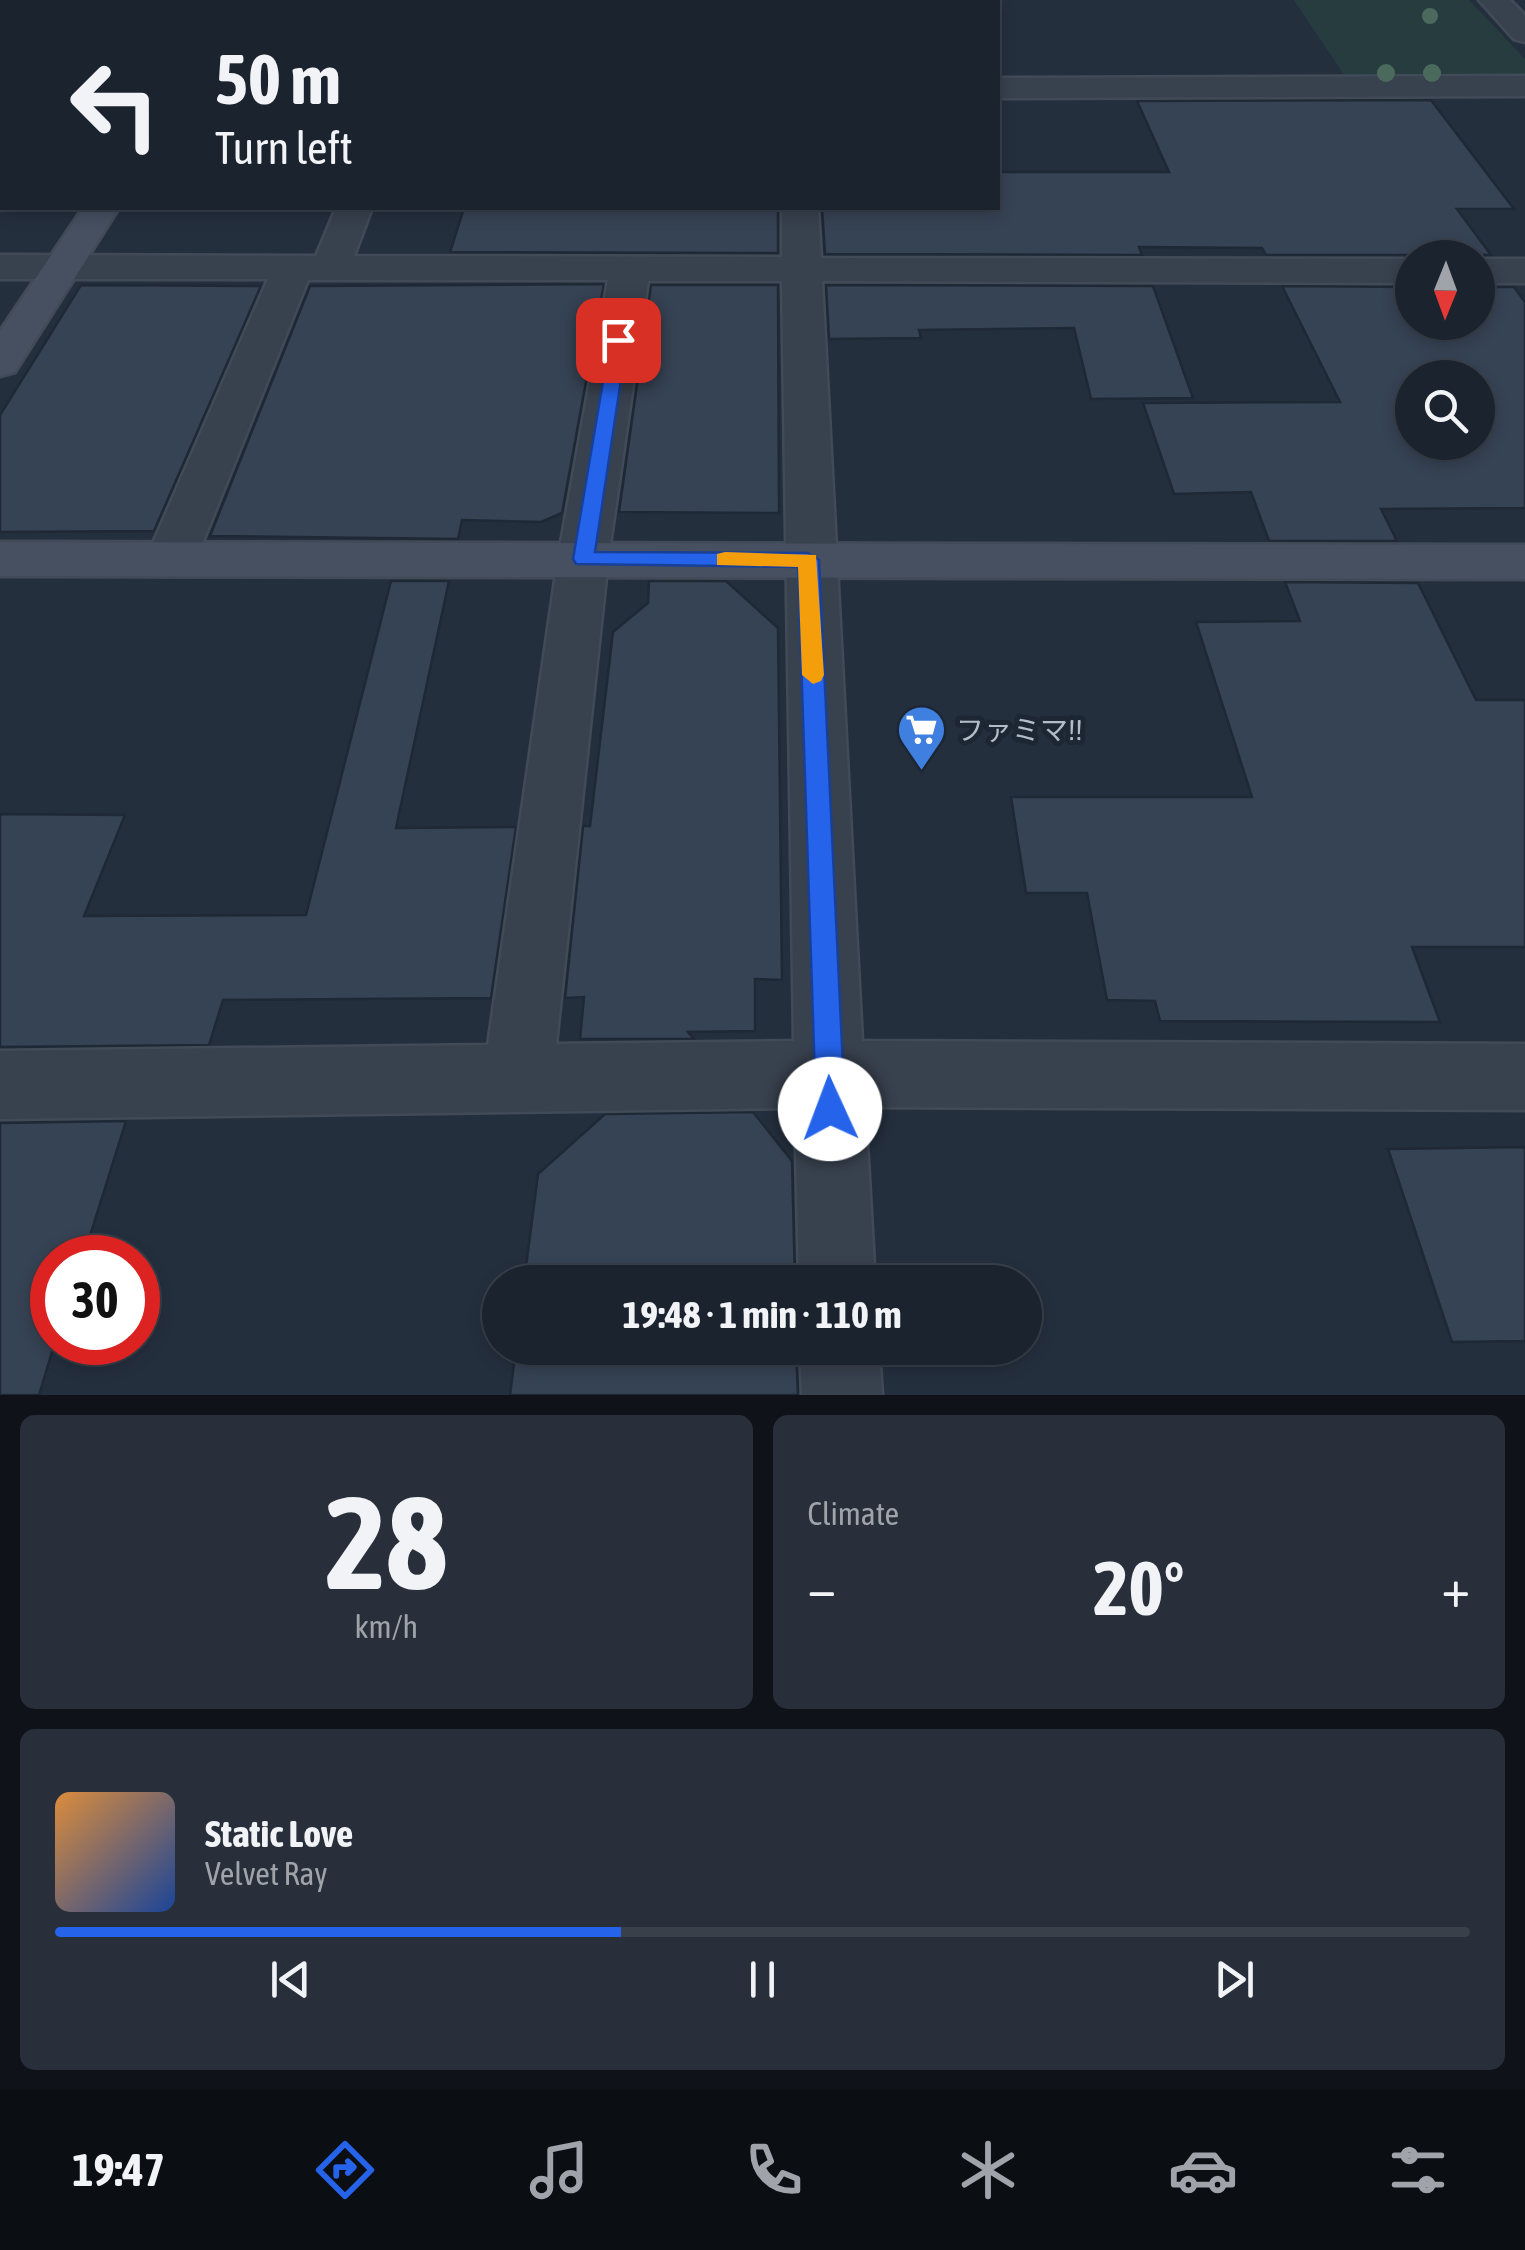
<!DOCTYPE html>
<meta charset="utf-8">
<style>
body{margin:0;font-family:"Asap Condensed","Noto Sans JP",sans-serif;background:#282f3a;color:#f1f3f6;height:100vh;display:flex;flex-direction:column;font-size:38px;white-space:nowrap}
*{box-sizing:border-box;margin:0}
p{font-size:32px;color:#a0a4aa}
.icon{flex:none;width:55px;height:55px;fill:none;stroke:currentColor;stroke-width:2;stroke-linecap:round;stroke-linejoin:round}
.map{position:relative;height:1395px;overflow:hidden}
.side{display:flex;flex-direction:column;gap:20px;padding:20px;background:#0f1319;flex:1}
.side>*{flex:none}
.hud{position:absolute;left:0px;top:0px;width:1000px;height:210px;box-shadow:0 5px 15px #0003,0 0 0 2px #39404a;background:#1b232e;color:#f1f3f6;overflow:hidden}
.needle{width:65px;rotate:181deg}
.controls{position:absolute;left:1395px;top:240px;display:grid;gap:20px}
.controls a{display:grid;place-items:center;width:100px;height:100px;border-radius:50%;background:#1b232e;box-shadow:0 5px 15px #0003,0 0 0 2px #39404a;font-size:50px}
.speed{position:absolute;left:30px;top:1235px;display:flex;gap:20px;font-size:50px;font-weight:700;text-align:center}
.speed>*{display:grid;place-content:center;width:130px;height:130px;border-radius:50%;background:#1b232e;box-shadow:0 5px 15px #0003,0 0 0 2px #39404a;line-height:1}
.speed .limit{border:15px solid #d22;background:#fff;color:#111}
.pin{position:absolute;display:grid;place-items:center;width:85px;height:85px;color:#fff;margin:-42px;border-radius:20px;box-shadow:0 5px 15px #0006}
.me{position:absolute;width:110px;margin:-55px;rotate:358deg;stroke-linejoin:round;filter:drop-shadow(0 0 8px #0008)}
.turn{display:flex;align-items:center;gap:35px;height:210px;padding:0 50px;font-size:45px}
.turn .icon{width:130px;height:130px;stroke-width:2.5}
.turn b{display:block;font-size:70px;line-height:85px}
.big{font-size:75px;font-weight:700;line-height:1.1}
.side .tile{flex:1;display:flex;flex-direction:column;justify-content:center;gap:15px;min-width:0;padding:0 35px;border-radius:15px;background:#282f3a}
.side .dial{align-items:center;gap:0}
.dial b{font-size:130px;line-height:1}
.song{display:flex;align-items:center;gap:30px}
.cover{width:120px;height:120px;border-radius:15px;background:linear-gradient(135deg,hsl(30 70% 55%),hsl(220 70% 35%))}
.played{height:10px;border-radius:5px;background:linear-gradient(90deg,#2563eb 40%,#39404a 40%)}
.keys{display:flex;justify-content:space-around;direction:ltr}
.heat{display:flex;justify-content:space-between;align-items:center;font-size:55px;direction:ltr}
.side .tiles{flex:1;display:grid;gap:20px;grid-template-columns:1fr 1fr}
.tile:last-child{grid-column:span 2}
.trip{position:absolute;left:482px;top:1265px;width:560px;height:100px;border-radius:50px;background:#1b232e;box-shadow:0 5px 15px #0003,0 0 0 2px #39404a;font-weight:700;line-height:100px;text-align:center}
.tabs{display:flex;height:160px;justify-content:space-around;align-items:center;background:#0b0e12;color:#a0a4aa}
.tabs .icon{width:70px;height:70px}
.tabs .current{color:#2563eb}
.tabs b{font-size:45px;color:#f1f3f6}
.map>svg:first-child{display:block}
.green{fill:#263c3f}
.building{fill:#364354;stroke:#1f2835;stroke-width:2.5;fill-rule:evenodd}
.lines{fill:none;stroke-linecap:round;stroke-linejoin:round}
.street-casing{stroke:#414a57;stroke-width:5}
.secondary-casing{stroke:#414a57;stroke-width:5}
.street{fill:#38414e;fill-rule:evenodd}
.secondary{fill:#465061;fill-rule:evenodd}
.tree{fill:#4b6a5d}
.route{fill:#2563eb;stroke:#184099;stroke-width:2.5}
.slow{fill:#f59e0b}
.labels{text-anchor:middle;stroke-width:10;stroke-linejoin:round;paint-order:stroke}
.poi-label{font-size:28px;fill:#b4bcc9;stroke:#1d2633;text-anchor:start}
</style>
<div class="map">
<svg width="1525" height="1395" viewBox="0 0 1525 1395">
<rect width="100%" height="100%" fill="#242f3e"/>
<polygon class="green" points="1294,0 1469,0 1525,59 1525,78 1347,79"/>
<g class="building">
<polygon points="1431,100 1514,209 1457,209 1491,255 1266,255 1262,248 1139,247 1142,255 825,254 822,208 998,208 998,172 1169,172 1137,101"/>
<polygon points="464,208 778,208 778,253 450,252"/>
<polygon points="604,284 562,513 541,522 462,520 458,539 210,536 310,286"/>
<polygon points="81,285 261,286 154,531 0,532 0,415"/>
<polygon points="651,285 778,285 779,513 619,512"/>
<polygon points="826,285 1153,286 1193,398 1091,399 1074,328 919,330 921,338 829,339"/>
<path d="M1282 286 1412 287V322H1478V287H1514L1525 302V508L1381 509 1397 541H1269L1251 492 1174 494 1143 403 1340 402ZM1412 378H1478V442H1412Z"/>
<polygon points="391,581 449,581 396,828 516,827 491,998 223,1000 209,1045 0,1047 0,814 125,815 84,916 306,915"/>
<polygon points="649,581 726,581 778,628 782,980 755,979 755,1031 688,1032 694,1039 580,1039 584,997 565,998 583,826 590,826 613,632 648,603"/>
<polygon points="1285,582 1418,583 1476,700 1525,700 1525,947 1412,947 1440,1022 1160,1021 1155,1001 1107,1000 1087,893 1026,893 1011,797 1252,797 1196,622 1300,621"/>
<polygon points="753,1112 792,1161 795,1282 524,1282 538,1174 605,1114"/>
<polygon points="126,1121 83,1258 52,1258 55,1342 39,1395 0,1395 0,1123"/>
<polygon points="1525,1147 1525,1341 1452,1342 1388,1149"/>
<polygon points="516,1348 796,1348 798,1395 510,1395"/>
</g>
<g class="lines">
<defs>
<g id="street">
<polygon points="778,0 808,0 808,2 779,2"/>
<polygon points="1479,0 1510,0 1525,15 1525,42 1514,39"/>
<polygon points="2,68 2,88 0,89 0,69"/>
<polygon points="1525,76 1525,96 998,98 998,78"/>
<path d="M336 208H372L354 256 782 257V208H818L821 258 1412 259V283L822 281 862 1041 1525 1044V1110L865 1107 875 1282H799L795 1108 0 1119V1051L488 1045 558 559 608 280H308L196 559 189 571 171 576 153 571 146 559 268 279H0V255L316 256ZM648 281H782L794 1041 556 1044 608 559Z"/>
<rect x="1478" y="259" width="47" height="24"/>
<polygon points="800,1348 879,1348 882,1395 802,1395"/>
</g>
<g id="secondary">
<polygon points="83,208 119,208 15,372 0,376 0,331"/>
<polygon points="0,542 1525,545 1525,579 0,576"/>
</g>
</defs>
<use href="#street" class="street-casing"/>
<use href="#secondary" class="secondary-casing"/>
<use href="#street" class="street"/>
<use href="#secondary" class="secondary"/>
</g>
<g class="tree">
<circle cx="1430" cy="16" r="8"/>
<circle cx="1386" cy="73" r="9"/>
<circle cx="1432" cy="73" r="9"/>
</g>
<polygon class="route" points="618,335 627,340 595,552 808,553 819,560 845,1109 841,1119 830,1123 820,1119 816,1109 798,567 576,564 573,559 610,340"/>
<polygon class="slow" points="725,552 816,555 824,675 821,681 813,684 802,675 798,567 717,565 717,554"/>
<defs>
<symbol id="supermarket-pin" viewBox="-11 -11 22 30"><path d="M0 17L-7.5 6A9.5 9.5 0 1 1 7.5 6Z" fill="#3f7fe0" stroke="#1d2633"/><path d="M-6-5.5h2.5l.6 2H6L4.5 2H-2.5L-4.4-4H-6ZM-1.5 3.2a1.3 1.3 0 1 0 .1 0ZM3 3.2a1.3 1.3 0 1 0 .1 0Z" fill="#fff"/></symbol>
</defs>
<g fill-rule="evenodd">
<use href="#supermarket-pin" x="894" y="702" width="55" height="75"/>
</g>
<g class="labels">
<g class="poi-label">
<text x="956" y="740">ファミマ!!</text>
</g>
</g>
</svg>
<div class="controls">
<a><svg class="needle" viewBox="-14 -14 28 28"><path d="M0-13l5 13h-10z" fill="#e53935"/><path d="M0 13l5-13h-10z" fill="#a0a4aa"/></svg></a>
<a><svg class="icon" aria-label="search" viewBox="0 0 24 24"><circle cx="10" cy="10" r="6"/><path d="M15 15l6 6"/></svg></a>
</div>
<div class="speed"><div class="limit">30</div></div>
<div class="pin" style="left:618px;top:340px;background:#d93025"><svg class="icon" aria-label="arrive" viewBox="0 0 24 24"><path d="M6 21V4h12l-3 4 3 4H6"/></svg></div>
<svg class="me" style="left:830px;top:1109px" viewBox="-20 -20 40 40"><circle r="19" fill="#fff"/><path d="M0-13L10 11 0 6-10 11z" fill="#2563eb"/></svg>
<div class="trip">19:48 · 1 min · 110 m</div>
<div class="hud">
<div class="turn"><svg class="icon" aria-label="left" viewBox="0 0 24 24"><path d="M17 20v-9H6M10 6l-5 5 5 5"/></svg><div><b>50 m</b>Turn left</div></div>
</div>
</div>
<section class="side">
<div class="tiles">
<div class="tile dial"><b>28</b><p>km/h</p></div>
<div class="tile"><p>Climate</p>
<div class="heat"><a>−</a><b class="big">20°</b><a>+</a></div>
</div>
<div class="tile">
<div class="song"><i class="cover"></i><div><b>Static Love</b><p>Velvet Ray</p></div></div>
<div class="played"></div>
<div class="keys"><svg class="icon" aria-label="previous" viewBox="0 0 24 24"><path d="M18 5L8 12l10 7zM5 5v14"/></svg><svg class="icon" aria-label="pause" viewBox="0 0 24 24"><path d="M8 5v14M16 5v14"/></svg><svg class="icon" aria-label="next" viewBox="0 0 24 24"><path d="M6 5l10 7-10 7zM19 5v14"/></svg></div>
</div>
</div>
</section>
<nav class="tabs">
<b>19:47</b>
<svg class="icon current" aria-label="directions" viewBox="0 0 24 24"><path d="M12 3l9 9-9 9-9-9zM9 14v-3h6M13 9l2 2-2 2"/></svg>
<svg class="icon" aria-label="music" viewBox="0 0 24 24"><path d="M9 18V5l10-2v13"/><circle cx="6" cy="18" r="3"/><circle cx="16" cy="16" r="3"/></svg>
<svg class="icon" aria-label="phone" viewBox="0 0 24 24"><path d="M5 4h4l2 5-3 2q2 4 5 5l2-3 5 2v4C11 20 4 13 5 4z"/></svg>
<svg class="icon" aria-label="climate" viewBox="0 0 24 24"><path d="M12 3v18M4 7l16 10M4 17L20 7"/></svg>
<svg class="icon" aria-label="car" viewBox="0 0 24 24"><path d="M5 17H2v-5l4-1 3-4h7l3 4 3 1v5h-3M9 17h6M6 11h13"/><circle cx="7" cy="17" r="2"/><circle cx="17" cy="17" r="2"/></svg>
<svg class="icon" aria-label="filters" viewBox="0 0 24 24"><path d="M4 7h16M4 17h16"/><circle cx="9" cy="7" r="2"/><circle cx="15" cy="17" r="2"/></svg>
</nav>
